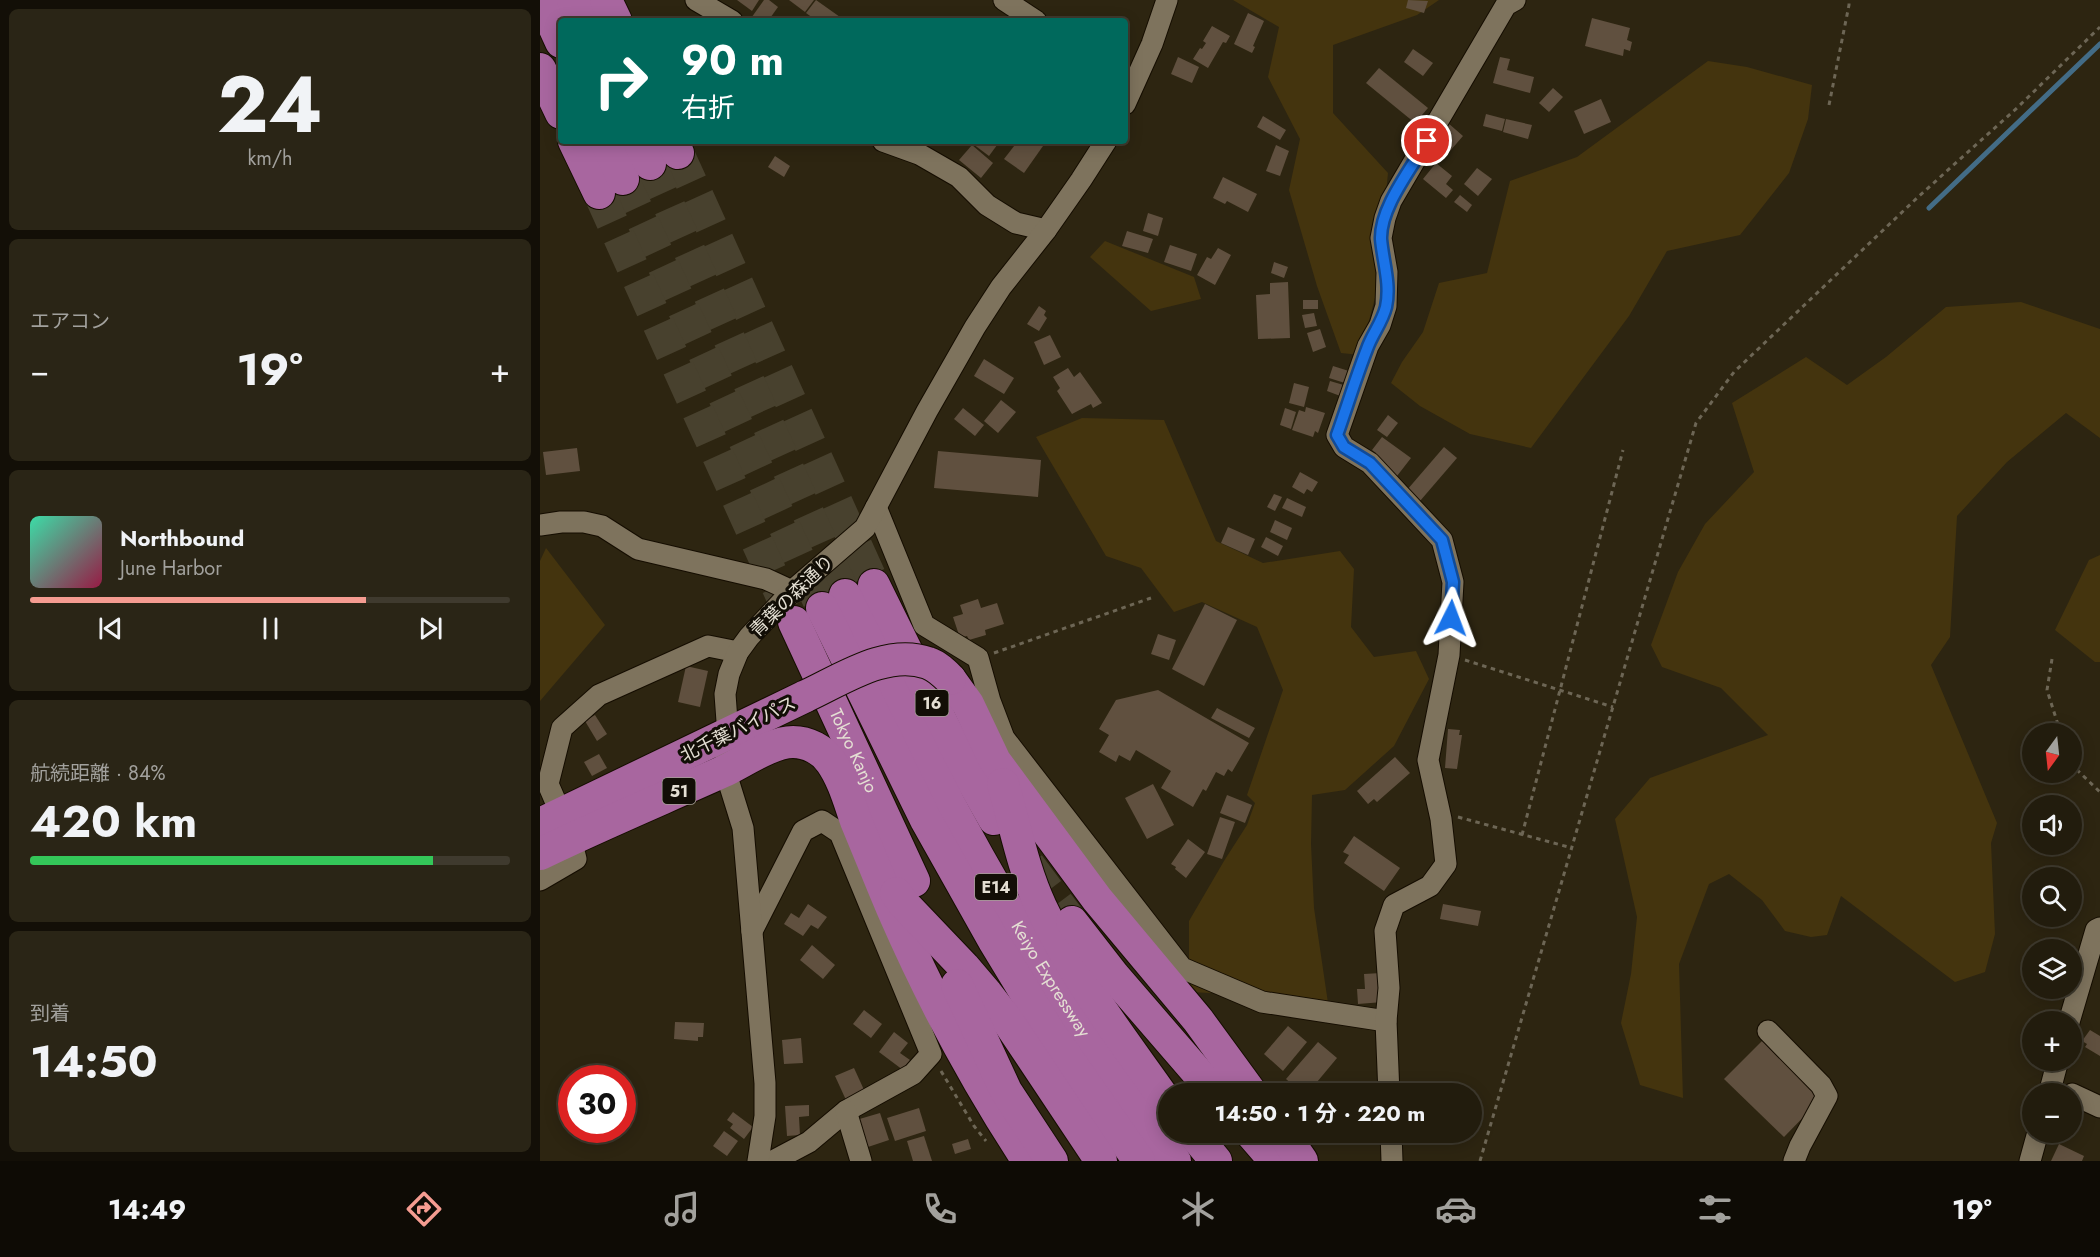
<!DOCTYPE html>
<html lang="ja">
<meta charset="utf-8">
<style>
body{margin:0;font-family:Jost,"Noto Sans JP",sans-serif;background:#2a2516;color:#f1f3f6;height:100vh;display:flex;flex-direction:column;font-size:22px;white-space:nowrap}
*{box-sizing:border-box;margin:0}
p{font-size:20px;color:#a2a19d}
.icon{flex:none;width:33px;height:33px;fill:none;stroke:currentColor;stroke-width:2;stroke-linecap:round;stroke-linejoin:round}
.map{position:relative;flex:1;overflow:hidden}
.drawer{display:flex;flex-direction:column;gap:9px;padding:9px;background:#130f07;width:540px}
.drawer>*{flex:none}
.banner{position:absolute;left:18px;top:18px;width:570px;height:126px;border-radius:6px;box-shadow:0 3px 15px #0003,0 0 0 2px #3f3a2e;background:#00695c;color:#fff;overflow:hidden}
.needle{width:39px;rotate:195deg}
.tools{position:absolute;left:1482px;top:723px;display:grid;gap:12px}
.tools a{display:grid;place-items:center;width:60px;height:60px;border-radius:50%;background:#221c0d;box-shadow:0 3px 15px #0003,0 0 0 2px #3f3a2e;font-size:30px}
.speed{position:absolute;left:18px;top:1065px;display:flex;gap:12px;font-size:30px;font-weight:700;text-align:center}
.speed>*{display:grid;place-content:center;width:78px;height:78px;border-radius:50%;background:#221c0d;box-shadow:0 3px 15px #0003,0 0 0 2px #3f3a2e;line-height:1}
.speed .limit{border:9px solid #d22;background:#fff;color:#111}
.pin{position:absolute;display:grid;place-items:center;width:51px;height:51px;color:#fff;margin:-26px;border:3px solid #fff;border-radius:50%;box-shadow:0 2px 6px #0007}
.me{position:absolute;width:66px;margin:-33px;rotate:3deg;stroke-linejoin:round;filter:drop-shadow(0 0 4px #0008)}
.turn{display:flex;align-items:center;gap:21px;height:126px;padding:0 24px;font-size:27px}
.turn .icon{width:78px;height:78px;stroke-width:2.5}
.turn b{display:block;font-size:42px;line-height:51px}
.big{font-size:45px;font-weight:700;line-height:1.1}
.drawer .card{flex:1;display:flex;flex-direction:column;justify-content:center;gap:9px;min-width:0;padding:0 21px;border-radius:9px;background:#2a2516}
.drawer .dial{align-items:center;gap:0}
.dial b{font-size:78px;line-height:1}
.song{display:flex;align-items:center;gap:18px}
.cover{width:72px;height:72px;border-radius:9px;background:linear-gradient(135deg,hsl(160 70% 55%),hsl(340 70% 35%))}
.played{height:6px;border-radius:3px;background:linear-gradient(90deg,#f59c91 70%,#3f3a2e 70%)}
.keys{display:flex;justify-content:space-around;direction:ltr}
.heat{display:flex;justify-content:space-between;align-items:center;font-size:33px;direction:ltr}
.charge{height:9px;border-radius:4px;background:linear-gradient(90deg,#34c759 84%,#3f3a2e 0)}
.trip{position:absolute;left:618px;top:1083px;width:324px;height:60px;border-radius:30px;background:#221c0d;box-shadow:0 3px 15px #0003,0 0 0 2px #3f3a2e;font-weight:700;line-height:60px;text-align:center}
.menu{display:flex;height:96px;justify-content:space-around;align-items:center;background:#0e0b05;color:#a2a19d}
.menu .icon{width:42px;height:42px}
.menu .current{color:#f59c91}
.menu b{font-size:27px;color:#f1f3f6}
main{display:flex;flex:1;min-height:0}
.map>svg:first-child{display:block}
.green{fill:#44340e}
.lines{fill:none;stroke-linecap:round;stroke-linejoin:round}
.stream{stroke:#436c86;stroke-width:5}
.building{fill:#60503f}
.highway-tunnel{stroke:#48412e;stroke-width:32;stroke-dasharray:32 16;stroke-linecap:butt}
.minor-casing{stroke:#150d00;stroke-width:23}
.highway-casing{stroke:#150d00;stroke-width:34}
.path{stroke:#6d6655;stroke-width:3;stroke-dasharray:4.5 4.5;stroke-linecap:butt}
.minor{stroke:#7e735d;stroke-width:21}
.highway{stroke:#a8669f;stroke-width:32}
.highway-bridge-casing{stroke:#150d00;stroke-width:34;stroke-linecap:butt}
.highway-bridge{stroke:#a8669f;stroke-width:32}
.route-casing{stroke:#114b97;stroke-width:15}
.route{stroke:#1a73e8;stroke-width:10}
.labels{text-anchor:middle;stroke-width:6;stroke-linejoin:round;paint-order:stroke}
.shield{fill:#120e06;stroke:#a5a096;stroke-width:1.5}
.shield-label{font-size:16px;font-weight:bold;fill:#e4dfd3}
.street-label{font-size:18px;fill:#e4dfd3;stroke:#120e06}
</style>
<main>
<section class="drawer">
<div class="card dial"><b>24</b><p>km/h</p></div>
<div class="card"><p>エアコン</p>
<div class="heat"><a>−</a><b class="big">19°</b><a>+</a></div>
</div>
<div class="card">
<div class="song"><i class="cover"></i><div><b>Northbound</b><p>June Harbor</p></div></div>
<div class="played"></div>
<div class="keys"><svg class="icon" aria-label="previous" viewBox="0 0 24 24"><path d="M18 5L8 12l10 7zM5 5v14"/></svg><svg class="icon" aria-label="pause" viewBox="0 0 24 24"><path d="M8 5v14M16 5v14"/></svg><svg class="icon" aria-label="next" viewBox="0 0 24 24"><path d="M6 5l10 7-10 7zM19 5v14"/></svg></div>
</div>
<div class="card"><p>航続距離 · 84%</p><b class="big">420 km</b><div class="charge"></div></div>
<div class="card"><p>到着</p><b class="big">14:50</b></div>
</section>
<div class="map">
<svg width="1560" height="1161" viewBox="0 0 1560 1161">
<rect width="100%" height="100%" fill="#2d2511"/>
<g class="green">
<polygon points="693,0 899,0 877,15 793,45 793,113 848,173 836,294 820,355 801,353 777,286 749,190 760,139 728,77 739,27"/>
<polygon points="1168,61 1207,67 1272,85 1268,119 1249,173 1200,235 1127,251 1089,316 991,448 930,434 880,406 851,383 862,362 883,332 899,283 947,273 970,181 1037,157"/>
<polygon points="565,241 654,277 661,299 611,311 550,257"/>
<polygon points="1481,302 1560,329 1560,438 1526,413 1467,462 1417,516 1410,637 1391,665 1457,823 1451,843 1455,934 1445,972 1415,982 1301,896 1287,935 1271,937 1245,931 1222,900 1189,874 1169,884 1139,964 1143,1098 1100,1085 1081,1023 1091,974 1097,917 1075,819 1110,778 1228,735 1181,688 1122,667 1111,645 1138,572 1165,524 1214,472 1192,403 1266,357 1307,385 1346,357 1406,307"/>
<polygon points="542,418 624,420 676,541 723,563 800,551 814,569 811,627 834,657 876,651 889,679 854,746 805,790 772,795 771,844 774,908 788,1003 735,996 649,992 649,921 684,861 707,825 715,803 707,795 743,690 717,627 662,602 634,612 601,568 566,556 496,437"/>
<polygon points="6,548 65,625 0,701 0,561"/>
<polygon points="1560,555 1560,662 1555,662 1515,630 1549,560"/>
</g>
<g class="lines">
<polyline class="stream" points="1389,208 1560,44"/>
</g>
<g class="building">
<polygon points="197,0 219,0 212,11"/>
<polygon points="224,0 229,0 238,7 228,21 209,21"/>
<polygon points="249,0 274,0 265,12"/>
<polygon points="276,0 300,17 297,21 277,21 266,13"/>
<polygon points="868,0 888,1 884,13 866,8"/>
<polygon points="708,13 724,21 713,46 715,47 712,53 694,44"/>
<polygon points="1052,18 1090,28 1087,40 1092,42 1090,51 1084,49 1083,56 1045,46"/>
<polygon points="672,26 690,36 686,43 683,42 668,68 653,59 660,48 662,49 666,43 663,41"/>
<polygon points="873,49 893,63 883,76 864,62"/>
<polygon points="638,57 659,67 652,83 631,74"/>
<polygon points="960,57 970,59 967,70 994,77 990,93 953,83"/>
<polygon points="839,68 888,108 875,123 826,83"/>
<polygon points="1013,88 1023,97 1009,112 999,103"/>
<polygon points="1061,99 1071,122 1044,134 1034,111"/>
<polygon points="946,114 965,119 962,131 943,126"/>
<polygon points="723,116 746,130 740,140 717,127"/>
<polygon points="966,119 992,125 988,139 963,132"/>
<polygon points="908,123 923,136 910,151 902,144 906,140 898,134"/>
<polygon points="435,141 460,141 449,156 433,144"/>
<polygon points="478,141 496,141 503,146 484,173 464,159"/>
<polygon points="432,145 453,163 441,178 419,160"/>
<polygon points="736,145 749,151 740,176 726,171"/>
<polygon points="235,156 250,166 244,177 228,167"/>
<polygon points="896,163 912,176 906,184 913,190 906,198 883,179"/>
<polygon points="937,168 952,179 938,196 924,184"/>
<polygon points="683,177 717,194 708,212 687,201 685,204 673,198"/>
<polygon points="920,195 932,205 927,212 914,202"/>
<polygon points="608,213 623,218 618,236 603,231"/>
<polygon points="587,231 613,239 608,253 582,246"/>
<polygon points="630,245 657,254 651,271 624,262"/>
<polygon points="678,248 691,255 675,285 657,275 667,257 671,259"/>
<polygon points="734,262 748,267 744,278 731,273"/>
<polygon points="748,282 750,338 718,339 716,295 730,294 730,283"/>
<rect x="763" y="300" width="15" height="9"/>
<polygon points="499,306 506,311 504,315 507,318 499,331 487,324"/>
<polygon points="774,313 777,326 765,328 762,315"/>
<polygon points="780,329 786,347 773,352 767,333"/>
<polygon points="510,335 521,357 504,365 494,342"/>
<polygon points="444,359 474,378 464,394 434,376"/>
<polygon points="793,366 812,372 808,384 789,378"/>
<polygon points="528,368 534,377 540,372 562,403 553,408 551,404 532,414 517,391 520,388 513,377"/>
<polygon points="790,381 807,386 803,397 787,391"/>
<polygon points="754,383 769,387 764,407 749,403"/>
<polygon points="461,400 476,412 458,433 444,421"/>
<polygon points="766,407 785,413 778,433 775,431 773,437 752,430 759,410 765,412"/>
<polygon points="423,408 444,425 435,436 414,419"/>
<polygon points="745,408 756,412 751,429 740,425"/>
<polygon points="848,415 858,423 847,437 837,430"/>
<polygon points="842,437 871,458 857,476 833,457 836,453 832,450"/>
<polygon points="904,447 917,458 880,501 867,490"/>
<polygon points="37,448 40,471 6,475 3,452"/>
<polygon points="398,451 501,460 498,497 394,488"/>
<polygon points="760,472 778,482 772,492 767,489 764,494 752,487"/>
<polygon points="734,494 742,497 735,511 727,507"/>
<polygon points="747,498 766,507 762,517 742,508"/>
<polygon points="735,520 752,528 747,540 730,532"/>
<polygon points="688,527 715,539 708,555 681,543"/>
<polygon points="726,537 743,546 738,556 721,547"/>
<polygon points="438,599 441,608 457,603 464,624 445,630 446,635 429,640 427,636 420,638 413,617 423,614 420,605"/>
<polygon points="665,604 697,620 664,686 632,669"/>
<polygon points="618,634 636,640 629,660 611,654"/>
<polygon points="146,666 168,671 160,707 138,702"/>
<polygon points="618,690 709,743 692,772 688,769 684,776 676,772 666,791 663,789 653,807 621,788 631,771 596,750 590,761 579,755 576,762 559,752 569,735 559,729 576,700"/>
<polygon points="677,708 715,728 709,738 671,718"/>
<polygon points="55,715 67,734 57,741 45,721"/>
<polygon points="908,729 920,730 919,735 922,735 917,769 905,768"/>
<polygon points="59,754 67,768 52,776 44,762"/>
<polygon points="855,757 870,773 837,802 834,799 828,804 817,791"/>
<polygon points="613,784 634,825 607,839 585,798"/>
<polygon points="687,795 712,805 705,823 680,813"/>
<polygon points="680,817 695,822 682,859 667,854"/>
<polygon points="814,836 860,868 844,891 804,863 809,855 803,852"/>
<polygon points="648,839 665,852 646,878 635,869 636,867 631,864"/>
<polygon points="268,904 287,917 278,929 271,925 263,936 244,924 251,913 259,918"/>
<polygon points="903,904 941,911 938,926 900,919"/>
<polygon points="272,945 295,965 283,979 260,960"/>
<polygon points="841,973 843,1002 818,1004 817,989 825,989 824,974"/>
<polygon points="324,1010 342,1024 331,1038 313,1024"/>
<polygon points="135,1022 164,1023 163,1037 158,1037 158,1041 134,1039"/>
<polygon points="748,1026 767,1042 743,1071 724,1054"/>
<polygon points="1550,1030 1560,1036 1560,1056 1545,1047 1547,1044 1542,1041"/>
<polygon points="354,1032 368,1043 360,1053 370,1060 363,1070 339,1052"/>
<polygon points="261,1038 263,1063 244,1064 242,1040"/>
<polygon points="1223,1040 1282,1098 1244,1137 1184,1079"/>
<polygon points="778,1042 797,1058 767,1094 763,1094 746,1079"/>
<polygon points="314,1068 325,1092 306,1100 295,1076"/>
<polygon points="269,1105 269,1116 259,1117 260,1135 247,1136 245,1106"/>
<polygon points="379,1108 386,1131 355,1141 347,1118"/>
<polygon points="193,1112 213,1127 204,1139 190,1128 193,1124 187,1120"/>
<polygon points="340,1113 349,1140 325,1148 316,1120"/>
<polygon points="184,1131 198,1141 187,1156 173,1146"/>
<polygon points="785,1132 810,1132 793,1144"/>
<polygon points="384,1136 392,1161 373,1161 367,1141"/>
<polygon points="428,1139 431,1149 415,1154 412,1144"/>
<polygon points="1519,1144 1544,1156 1542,1161 1511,1161"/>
</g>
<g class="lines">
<g class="highway-tunnel">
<polyline points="138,153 334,585"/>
<polyline points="110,164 305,595"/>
<polyline points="83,179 282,608"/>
<polyline points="59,193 247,608"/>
<polyline points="489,865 532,922"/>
</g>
<defs>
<g id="minor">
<polyline points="156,0 192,21"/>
<polyline points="464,0 496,21"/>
<polyline points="585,104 612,44 627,0"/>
<polyline points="343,141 379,154 419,177 447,205 476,223 506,230"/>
<polyline points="336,507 384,625 438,658 450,701 464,738 642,968 722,1002 846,1021"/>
<polyline points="0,525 21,522 44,522 62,526 98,549 226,579 252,591"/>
<polyline points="21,814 8,784 22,728 59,695 168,646 198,652"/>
<polyline points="0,880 36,859 31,839"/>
<polyline points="212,931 263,831 282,821 300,833 391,1054 373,1074 306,1111 269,1142 233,1161"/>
<polyline points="1529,1022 1556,930 1560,928"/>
<polyline points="1228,1031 1281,1085 1287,1096 1260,1146 1254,1161"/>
<polyline points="849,1094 846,1021 849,988 845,931 854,905 890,886 906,864 901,819 888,760 909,655 913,582 902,540 830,463 804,447 797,435 828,346 840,325 846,306 847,272 841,238 845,218 851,201 966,5 975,0"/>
<polyline points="1509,1094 1518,1060"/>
<polyline points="1532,1094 1560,1107"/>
<polyline points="306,1111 321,1161"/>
<polyline points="851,1132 852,1161"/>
<polyline points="218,1161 225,1116 225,1083 203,828 185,770 188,735 185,694 189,674 198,652 209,637 252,591 325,528 387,411 435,327 461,287 506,230 541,180 566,141"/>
<polyline points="1490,1161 1498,1132"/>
</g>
<g id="highway">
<polyline points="2,0 21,42"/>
<polyline points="33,0 43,21"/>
<polyline points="66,0 76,21"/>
<polyline points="0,69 21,113"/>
<polyline points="34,141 59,193"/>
<polyline points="66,141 83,179"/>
<polyline points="99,141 110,164"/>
<polyline points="132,141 138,153"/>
<polyline points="334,585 421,761 454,819"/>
<path id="s1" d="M305 595C341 667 375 741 413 811 479 933 551 1051 635 1161"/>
<polyline points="282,608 386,820 454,941 510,1033 599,1161"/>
<path id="s2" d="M254 622 374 881"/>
<polyline points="410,679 428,704 455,761 557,899 658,1020 712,1094"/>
<path d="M463 784C475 825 483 869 501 907 534 978 584 1041 628 1104"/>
<polyline points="0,824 266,696"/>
<path d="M0 854C60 825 122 799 182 772 202 763 231 742 253 742 268 742 283 750 291 762 303 779 309 801 316 821 329 852 341 883 354 913 392 1000 436 1082 488 1161"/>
<polyline points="356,893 363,903 424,967 447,994 467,1020 561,1161"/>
<polyline points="532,922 574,976 676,1094"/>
<polyline points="417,985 466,1091 512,1161"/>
<polyline points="652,1132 676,1161"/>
<polyline points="710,1132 735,1161"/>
<polyline points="742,1132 762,1161"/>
</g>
</defs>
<use href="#minor" class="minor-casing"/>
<use href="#highway" class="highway-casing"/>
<g class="path">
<polyline points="1289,105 1309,5 1309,0"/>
<polyline points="454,653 611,598"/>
<polyline points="1512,659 1507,690 1521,734"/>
<polyline points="925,660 1073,707"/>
<polyline points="1532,762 1534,767 1560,792"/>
<polyline points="918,817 1032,848"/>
<polyline points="982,835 1083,450"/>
<polyline points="401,1071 434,1126 446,1141"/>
<polyline points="940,1161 1156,423 1194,372 1378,197 1478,107 1560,27"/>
</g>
<use href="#minor" class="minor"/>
<use href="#highway" class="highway"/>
<defs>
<path id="highway-bridge" d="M266 696C301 680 347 648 388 663 397 666 404 673 410 679"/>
</defs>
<use href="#highway-bridge" class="highway-bridge-casing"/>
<use href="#highway-bridge" class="highway-bridge"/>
</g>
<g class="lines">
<defs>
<path id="route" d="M887 141C872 168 840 207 841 239 843 262 851 284 846 307 842 323 832 334 827 349 816 377 807 407 797 435L804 447 830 463 902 540 913 582 911 618"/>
</defs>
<use href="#route" class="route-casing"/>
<use href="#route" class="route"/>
</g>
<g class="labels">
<g class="shield">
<rect x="375.5" y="690" width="33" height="26" rx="4.5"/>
<rect x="122.5" y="778" width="33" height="26" rx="4.5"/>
<rect x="435" y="874" width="42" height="26" rx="4.5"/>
</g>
<g class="shield-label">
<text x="392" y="709">16</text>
<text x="139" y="797">51</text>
<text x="456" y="893">E14</text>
</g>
<g class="street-label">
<text transform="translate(252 596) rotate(-44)" y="6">青葉の森通り</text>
<text transform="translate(198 729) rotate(-26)" y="6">北千葉バイパス</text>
<text dy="6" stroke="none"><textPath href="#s2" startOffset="142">Tokyo Kanjo</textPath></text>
<text dy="6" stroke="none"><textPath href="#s1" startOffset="436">Keiyo Expressway</textPath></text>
</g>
</g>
</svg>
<div class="tools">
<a><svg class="needle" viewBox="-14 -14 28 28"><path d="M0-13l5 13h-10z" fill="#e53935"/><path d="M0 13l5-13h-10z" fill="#a2a19d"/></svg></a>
<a><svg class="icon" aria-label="sound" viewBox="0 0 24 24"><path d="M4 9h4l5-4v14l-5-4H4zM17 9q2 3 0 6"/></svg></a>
<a><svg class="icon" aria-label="search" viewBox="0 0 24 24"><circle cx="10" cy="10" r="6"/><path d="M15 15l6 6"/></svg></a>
<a><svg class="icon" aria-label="layers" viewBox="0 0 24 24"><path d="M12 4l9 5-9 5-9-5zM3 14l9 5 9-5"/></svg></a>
<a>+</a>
<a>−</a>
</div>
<div class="speed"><div class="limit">30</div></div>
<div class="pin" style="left:887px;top:141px;background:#d93025"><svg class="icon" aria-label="arrive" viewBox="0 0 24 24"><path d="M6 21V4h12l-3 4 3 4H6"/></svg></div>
<svg class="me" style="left:911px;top:618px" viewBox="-20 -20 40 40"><path d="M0-17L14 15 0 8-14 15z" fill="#1a73e8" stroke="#fff" stroke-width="4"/></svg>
<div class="trip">14:50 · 1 分 · 220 m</div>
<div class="banner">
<div class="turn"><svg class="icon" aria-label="right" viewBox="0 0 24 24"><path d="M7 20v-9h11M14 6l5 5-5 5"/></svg><div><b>90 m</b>右折</div></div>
</div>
</div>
</main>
<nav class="menu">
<b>14:49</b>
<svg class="icon current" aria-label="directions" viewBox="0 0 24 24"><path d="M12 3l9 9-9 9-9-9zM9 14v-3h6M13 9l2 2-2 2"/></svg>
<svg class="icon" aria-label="music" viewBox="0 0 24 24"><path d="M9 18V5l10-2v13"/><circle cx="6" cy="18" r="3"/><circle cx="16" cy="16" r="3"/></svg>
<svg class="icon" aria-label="phone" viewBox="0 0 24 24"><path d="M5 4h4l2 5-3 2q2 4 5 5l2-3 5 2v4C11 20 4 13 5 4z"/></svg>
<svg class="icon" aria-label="climate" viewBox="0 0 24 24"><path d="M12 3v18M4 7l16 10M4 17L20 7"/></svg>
<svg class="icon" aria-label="car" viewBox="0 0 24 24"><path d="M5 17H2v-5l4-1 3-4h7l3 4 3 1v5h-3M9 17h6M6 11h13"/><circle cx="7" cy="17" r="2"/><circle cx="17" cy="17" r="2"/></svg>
<svg class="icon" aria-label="filters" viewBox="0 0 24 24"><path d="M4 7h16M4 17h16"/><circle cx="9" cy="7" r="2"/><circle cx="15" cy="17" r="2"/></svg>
<b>19°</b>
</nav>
